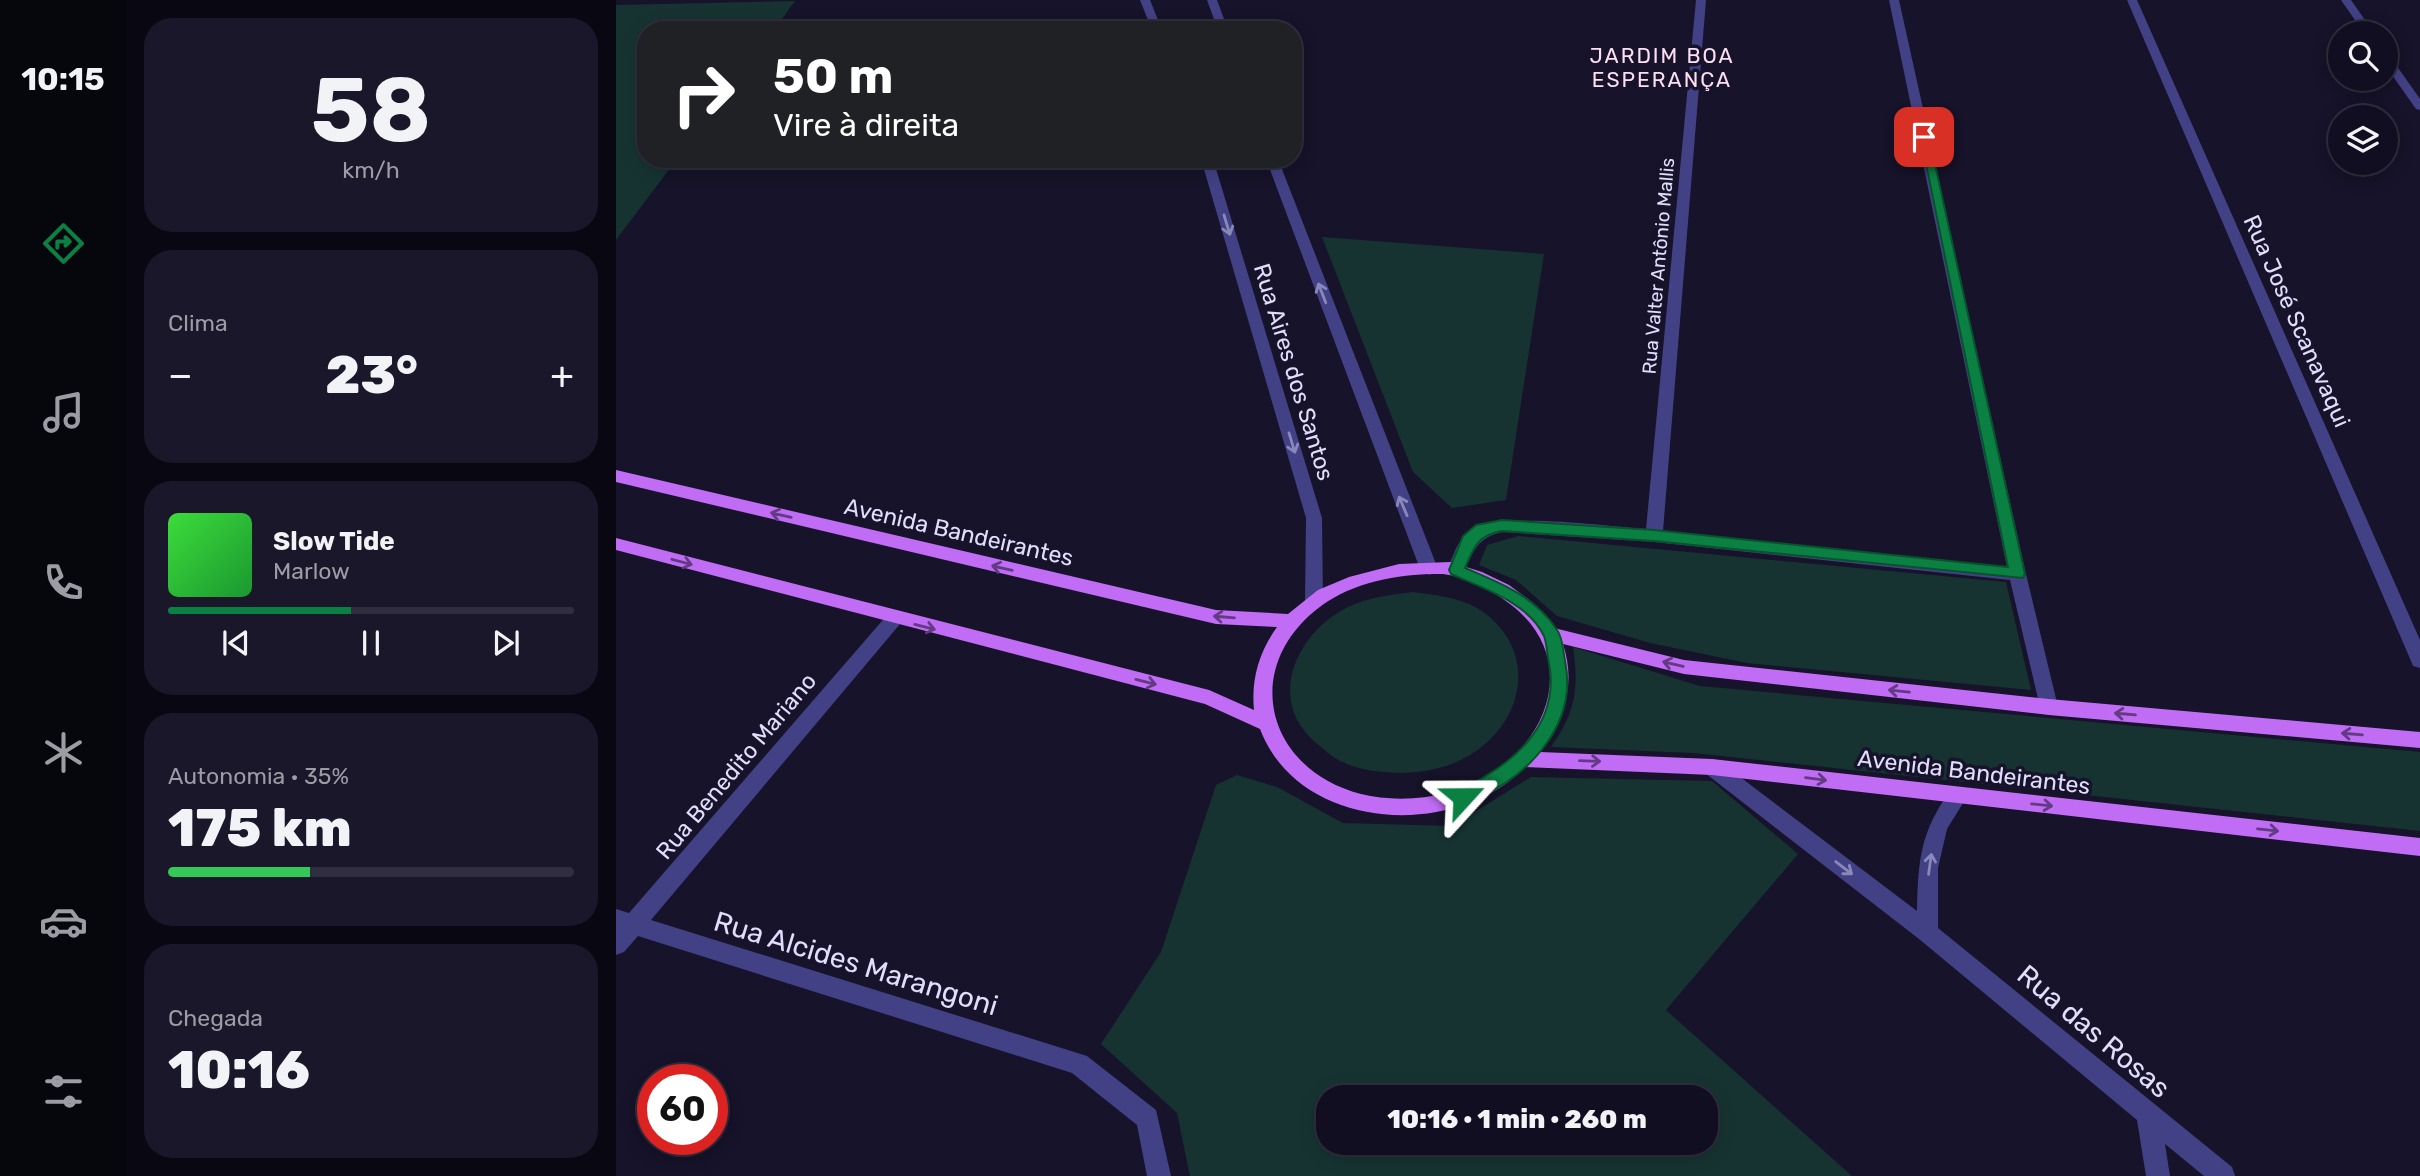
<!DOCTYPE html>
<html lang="pt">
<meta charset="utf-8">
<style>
body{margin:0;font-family:Rubik,sans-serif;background:#191729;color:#f1f3f6;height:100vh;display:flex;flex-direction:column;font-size:26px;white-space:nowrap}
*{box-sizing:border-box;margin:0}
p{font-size:23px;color:#9c9ca5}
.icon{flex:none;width:38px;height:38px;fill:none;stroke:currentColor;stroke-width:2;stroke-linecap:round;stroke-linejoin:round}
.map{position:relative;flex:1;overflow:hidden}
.sheet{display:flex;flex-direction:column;gap:18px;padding:18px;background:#090812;width:490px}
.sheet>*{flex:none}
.guide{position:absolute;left:21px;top:21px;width:665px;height:147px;border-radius:28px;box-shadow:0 4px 18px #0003,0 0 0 2px #302e3e;background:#202124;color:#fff;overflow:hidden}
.fabs{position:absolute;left:1712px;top:21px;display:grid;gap:14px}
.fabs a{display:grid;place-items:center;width:70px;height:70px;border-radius:50%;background:#100e20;box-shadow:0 4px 18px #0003,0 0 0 2px #302e3e;font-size:35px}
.speed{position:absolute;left:21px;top:1064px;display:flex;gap:14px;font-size:35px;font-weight:700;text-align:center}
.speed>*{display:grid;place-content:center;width:91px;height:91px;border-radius:50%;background:#100e20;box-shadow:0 4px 18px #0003,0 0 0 2px #302e3e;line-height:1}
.speed .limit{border:10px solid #d22;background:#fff;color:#111}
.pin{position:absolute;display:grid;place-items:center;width:60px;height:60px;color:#fff;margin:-30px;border-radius:14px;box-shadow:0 4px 10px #0006}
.me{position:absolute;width:77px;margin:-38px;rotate:66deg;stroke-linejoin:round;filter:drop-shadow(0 0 5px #0008)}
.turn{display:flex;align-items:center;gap:24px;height:147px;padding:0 21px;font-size:32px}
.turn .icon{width:91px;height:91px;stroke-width:2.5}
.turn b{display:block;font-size:49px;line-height:60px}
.big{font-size:52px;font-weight:800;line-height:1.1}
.sheet .card{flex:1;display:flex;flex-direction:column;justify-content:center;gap:10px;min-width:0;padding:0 24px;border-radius:28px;background:#191729}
.sheet .dial{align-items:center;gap:0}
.dial b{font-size:91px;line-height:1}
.song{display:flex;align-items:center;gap:21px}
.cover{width:84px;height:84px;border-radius:10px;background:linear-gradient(135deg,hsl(120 70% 55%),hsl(130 70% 35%))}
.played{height:7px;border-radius:4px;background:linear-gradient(90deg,#0b8043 45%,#302e3e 45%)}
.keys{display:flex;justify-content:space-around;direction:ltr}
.heat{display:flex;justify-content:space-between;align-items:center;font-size:38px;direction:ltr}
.charge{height:10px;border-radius:5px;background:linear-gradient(90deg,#34c759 35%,#302e3e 0)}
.trip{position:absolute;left:700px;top:1085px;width:402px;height:70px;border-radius:28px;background:#100e20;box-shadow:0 4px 18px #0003,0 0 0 2px #302e3e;font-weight:800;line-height:70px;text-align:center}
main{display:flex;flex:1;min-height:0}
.tab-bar{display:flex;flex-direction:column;width:126px;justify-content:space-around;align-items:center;background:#06060d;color:#9c9ca5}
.tab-bar .icon{width:49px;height:49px}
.tab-bar .active{color:#0b8043}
.tab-bar b{font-size:32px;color:#f1f3f6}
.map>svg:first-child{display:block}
.green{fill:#163332;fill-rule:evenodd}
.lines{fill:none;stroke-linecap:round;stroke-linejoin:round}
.minor{fill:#434185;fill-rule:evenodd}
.major{fill:#c16cf5;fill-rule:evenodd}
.oneway{stroke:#8a87bb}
.oneway2{stroke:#633b85}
.route{fill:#0b8043;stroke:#07532c;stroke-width:2}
.labels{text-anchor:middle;stroke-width:7;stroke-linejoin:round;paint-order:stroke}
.far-street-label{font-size:19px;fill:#e1ddfd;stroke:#16132a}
.far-quarter-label{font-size:21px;letter-spacing:2px;fill:#fddff2;stroke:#16132a}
.street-label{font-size:23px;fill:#e1ddfd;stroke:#16132a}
.near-street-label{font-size:28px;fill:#e1ddfd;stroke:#16132a}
</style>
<main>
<nav class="tab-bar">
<b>10:15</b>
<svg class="icon active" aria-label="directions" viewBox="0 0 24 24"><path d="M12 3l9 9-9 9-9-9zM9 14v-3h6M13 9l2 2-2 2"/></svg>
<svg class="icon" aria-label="music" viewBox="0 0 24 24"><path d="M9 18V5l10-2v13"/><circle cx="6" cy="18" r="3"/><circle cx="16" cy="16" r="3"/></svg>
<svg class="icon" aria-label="phone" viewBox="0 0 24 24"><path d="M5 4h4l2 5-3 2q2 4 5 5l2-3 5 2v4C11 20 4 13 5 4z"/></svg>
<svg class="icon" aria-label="climate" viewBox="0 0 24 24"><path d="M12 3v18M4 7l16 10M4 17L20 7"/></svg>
<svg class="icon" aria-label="car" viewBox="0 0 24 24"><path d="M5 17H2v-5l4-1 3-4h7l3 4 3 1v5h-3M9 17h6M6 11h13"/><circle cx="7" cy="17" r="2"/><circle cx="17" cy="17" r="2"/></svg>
<svg class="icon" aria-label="filters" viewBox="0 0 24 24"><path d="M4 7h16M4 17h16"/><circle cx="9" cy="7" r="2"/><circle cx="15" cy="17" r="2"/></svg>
</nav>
<section class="sheet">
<div class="card dial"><b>58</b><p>km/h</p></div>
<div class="card"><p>Clima</p>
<div class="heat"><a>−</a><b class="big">23°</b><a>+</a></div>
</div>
<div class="card">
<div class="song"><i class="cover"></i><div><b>Slow Tide</b><p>Marlow</p></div></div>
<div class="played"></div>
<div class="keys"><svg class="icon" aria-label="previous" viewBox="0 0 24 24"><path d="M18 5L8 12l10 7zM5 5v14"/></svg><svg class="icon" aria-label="pause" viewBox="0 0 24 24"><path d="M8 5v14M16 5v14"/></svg><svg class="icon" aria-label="next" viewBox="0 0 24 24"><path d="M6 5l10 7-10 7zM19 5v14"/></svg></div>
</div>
<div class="card"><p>Autonomia · 35%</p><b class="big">175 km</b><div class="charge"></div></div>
<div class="card"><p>Chegada</p><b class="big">10:16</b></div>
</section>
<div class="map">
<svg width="1804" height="1176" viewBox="0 0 1804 1176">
<rect width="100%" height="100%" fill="#16132a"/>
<g class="green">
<polygon points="179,1 158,30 30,30 30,159 61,159 0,240 0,5"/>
<polygon points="706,237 928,254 890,500 836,508 797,472"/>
<polygon points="902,536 1390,582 1415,690 1131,663 1034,643 941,616 900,580 863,565 871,545"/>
<path d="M797 592C819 595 843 597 863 609 929 653 906 735 838 763 821 770 800 773 781 773 760 772 734 769 716 756 701 744 685 732 678 713 663 671 694 626 730 608 752 597 774 595 797 592Z"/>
<path d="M957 647 1084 686 1804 752V831L1077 753 935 747C960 712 963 688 957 647Z"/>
<path d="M621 775 661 787 727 823 836 826 915 777 1096 781 1182 854 1050 1010 1236 1176H574L561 1113 485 1044 545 952 600 785ZM1090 1097V1143H712V1097Z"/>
</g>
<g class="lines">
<g class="minor">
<polygon points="524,0 534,0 546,30 536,30"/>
<polygon points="591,0 601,0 612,30 602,30"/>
<path d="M1080 0H1090L1047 531 1391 567 1273 0H1283L1410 574 1442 707 1440 712 1433 715 1426 712 1424 707 1394 580 1038 542 886 532C860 538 857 553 846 574L840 576 831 570C837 557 841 541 852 532 880 510 992 527 1030 529Z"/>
<polygon points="1511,0 1521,0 1804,640 1804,668 1797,666 1795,661"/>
<polygon points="1725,0 1735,0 1758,33 1748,33"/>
<polygon points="1769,54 1773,55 1804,99 1804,110 1800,109 1769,65"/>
<polygon points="585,159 597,159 706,518 707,602 704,607 692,607 689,602 690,518"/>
<polygon points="650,159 662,159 822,569 819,573 813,575 804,569"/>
<polygon points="278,612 284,614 287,619 284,624 35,920 471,1056 540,1110 555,1176 531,1176 521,1125 456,1073 22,936 8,952 0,955 0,909 13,913 272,614"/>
<path d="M1096 759 1103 761 1301 911C1302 868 1303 837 1328 800 1334 790 1337 785 1349 789L1352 795 1331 829 1322 868V928L1616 1167 1619 1176H1588L1549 1144 1554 1176H1530L1521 1120 1303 939 1089 773 1086 767 1089 761Z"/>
</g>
<path class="major" d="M0 470 600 610 672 614 702 590 733 577 783 564 834 562 866 572 893 585 916 602 938 628 1068 660 1433 699 1804 732V748L1433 715 1068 674 947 644C960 684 949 718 924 752L1096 759 1804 838V856L1096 775 909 767C839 840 683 832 644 729L589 704 0 550V538L593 690 638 710C635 679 643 652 661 627L600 624 0 482ZM827 574C852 577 874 589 894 604 960 654 938 734 874 775 838 798 785 804 745 794 649 769 624 666 705 606 739 581 786 573 827 574Z"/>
</g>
<defs><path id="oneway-shaft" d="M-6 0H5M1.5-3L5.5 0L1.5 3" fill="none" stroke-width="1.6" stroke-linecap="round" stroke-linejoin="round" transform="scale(1.75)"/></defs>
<g class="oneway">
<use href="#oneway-shaft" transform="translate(611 225) rotate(73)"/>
<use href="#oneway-shaft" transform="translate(706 293) rotate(-111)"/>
<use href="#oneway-shaft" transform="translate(676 443) rotate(73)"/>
<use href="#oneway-shaft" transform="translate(787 506) rotate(-113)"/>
<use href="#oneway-shaft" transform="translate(1314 864) rotate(-82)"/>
<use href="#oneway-shaft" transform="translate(1228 868) rotate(38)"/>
</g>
<g class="oneway2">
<use href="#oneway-shaft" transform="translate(165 515) rotate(-167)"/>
<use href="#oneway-shaft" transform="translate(66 562) rotate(15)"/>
<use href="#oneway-shaft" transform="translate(386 568) rotate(-167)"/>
<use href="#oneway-shaft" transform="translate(608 617) rotate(-175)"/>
<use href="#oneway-shaft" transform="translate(309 627) rotate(14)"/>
<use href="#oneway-shaft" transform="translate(1057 664) rotate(-167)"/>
<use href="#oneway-shaft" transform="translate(530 682) rotate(14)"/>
<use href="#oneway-shaft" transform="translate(1283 691) rotate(-174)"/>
<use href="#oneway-shaft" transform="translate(1509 714) rotate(-175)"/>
<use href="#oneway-shaft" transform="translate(1736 734) rotate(-175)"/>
<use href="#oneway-shaft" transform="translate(974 761) rotate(2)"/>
<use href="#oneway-shaft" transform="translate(1200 779) rotate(7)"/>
<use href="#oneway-shaft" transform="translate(1426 805) rotate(6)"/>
<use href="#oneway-shaft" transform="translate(1652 830) rotate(6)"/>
</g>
<path class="route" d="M1304 134 1313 137 1409 574 1407 578 1038 541 886 531C862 535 858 547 849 568 884 583 919 596 941 630 947 638 947 651 949 661 963 728 907 783 847 804L841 802 838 797 841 791C894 767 945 727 933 663 931 655 931 644 928 636 912 602 866 588 835 574L833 570 847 536 860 525 886 520 1038 530 1392 567Z"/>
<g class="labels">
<g class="far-street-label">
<text transform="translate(1042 266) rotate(-85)" y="7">Rua Valter Antônio Mallis</text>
</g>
<g class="far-quarter-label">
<text x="1046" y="63">JARDIM BOA<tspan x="1046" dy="24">ESPERANÇA</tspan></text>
</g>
<g class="street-label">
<text transform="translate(1681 321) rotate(66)" y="8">Rua José Scanavaqui</text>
<text transform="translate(678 372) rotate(73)" y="8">Rua Aires dos Santos</text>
<text transform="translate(343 532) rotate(13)" y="8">Avenida Bandeirantes</text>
<text transform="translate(120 766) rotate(-50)" y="8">Rua Benedito Mariano</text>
<text transform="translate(1358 772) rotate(7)" y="8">Avenida Bandeirantes</text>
</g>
<g class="near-street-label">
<text transform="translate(240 963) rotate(17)" y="10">Rua Alcides Marangoni</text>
<text transform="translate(1478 1031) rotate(40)" y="10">Rua das Rosas</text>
</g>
</g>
</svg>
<div class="fabs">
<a><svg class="icon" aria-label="search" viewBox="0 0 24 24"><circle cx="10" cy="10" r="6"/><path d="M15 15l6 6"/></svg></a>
<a><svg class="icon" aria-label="layers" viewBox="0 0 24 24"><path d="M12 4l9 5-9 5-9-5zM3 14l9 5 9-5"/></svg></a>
</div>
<div class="speed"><div class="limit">60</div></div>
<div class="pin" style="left:1308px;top:137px;background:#d93025"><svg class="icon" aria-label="arrive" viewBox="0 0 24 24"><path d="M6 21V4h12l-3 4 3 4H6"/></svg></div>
<svg class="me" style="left:847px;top:797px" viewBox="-20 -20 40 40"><path d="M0-17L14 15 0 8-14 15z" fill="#0b8043" stroke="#fff" stroke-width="4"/></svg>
<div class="trip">10:16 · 1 min · 260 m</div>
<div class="guide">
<div class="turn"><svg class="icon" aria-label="right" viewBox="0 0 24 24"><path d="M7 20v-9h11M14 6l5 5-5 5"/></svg><div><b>50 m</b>Vire à direita</div></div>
</div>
</div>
</main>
